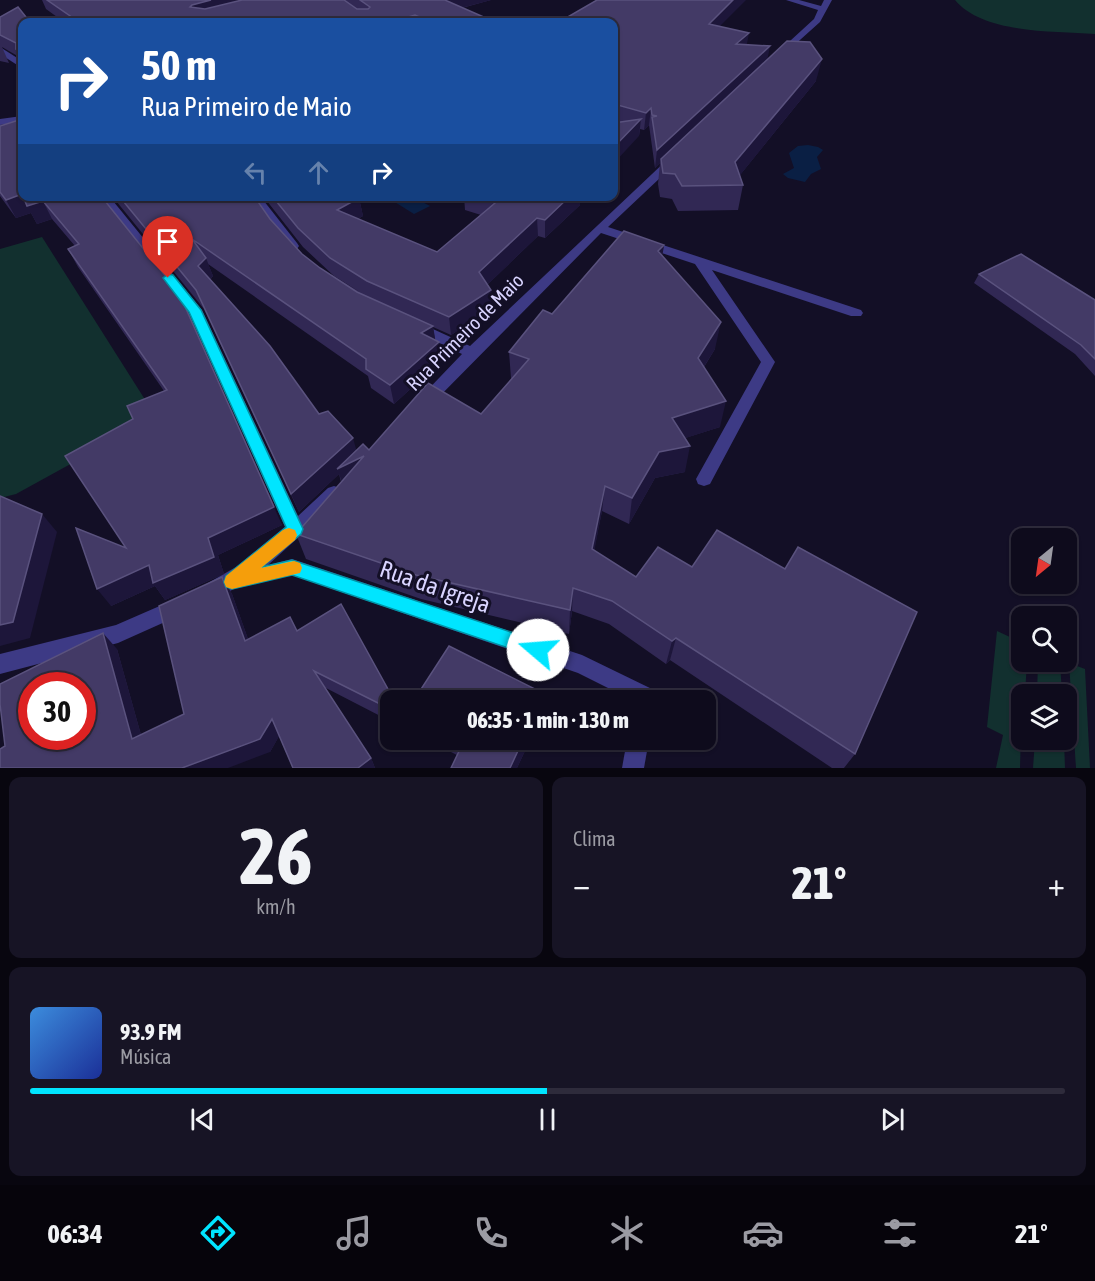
<!DOCTYPE html>
<html lang="pt">
<meta charset="utf-8">
<style>
body{margin:0;font-family:"Asap Condensed",sans-serif;background:#171425;color:#f1f3f6;height:100vh;display:flex;flex-direction:column;font-size:22px;white-space:nowrap}
*{box-sizing:border-box;margin:0}
p{font-size:20px;color:#9b9ba3}
.icon{flex:none;width:33px;height:33px;fill:none;stroke:currentColor;stroke-width:2;stroke-linecap:round;stroke-linejoin:round}
.map{position:relative;height:768px;overflow:hidden}
.side{display:flex;flex-direction:column;gap:9px;padding:9px;background:#08060f;flex:1}
.side>*{flex:none}
.hud{position:absolute;left:18px;top:18px;width:600px;height:183px;border-radius:12px;box-shadow:0 2px 4px #0004,0 0 0 2px #2e2b3b;background:#1a4fa0;color:#fff;overflow:hidden}
.needle{width:39px;rotate:209deg}
.fabs{position:absolute;left:1011px;top:528px;display:grid;gap:12px}
.fabs a{display:grid;place-items:center;width:66px;height:66px;border-radius:12px;background:#0e0b1c;box-shadow:0 2px 4px #0004,0 0 0 2px #2e2b3b;font-size:30px}
.speed{position:absolute;left:18px;top:672px;display:flex;gap:12px;font-size:30px;font-weight:700;text-align:center}
.speed>*{display:grid;place-content:center;width:78px;height:78px;border-radius:50%;background:#0e0b1c;box-shadow:0 2px 4px #0004,0 0 0 2px #2e2b3b;line-height:1}
.speed .limit{border:9px solid #d22;background:#fff;color:#111}
.pin{position:absolute;display:grid;place-items:center;width:51px;height:51px;color:#fff;margin:-62px -26px;border-radius:50% 50% 50% 0;rotate:-45deg;box-shadow:0 0 6px #0007}
.pin .icon{rotate:45deg}
.me{position:absolute;width:66px;margin:-33px;rotate:288deg;stroke-linejoin:round;filter:drop-shadow(0 0 4px #0008)}
.turn{display:flex;align-items:center;gap:21px;height:126px;padding:0 24px;font-size:27px}
.turn .icon{width:78px;height:78px;stroke-width:2.5}
.turn b{display:block;font-size:42px;line-height:51px}
.lanes{display:flex;align-items:center;height:57px;padding:0 24px;background:#0003;justify-content:center;gap:30px;direction:ltr}
.lanes .off{opacity:.35}
.big{font-size:45px;font-weight:800;line-height:1.1}
.side .widget{flex:1;display:flex;flex-direction:column;justify-content:center;gap:9px;min-width:0;padding:0 21px;border-radius:12px;background:#171425}
.side .dial{align-items:center;gap:0}
.dial b{font-size:78px;line-height:1}
.song{display:flex;align-items:center;gap:18px}
.cover{width:72px;height:72px;border-radius:9px;background:linear-gradient(135deg,hsl(210 70% 55%),hsl(230 70% 35%))}
.played{height:6px;border-radius:3px;background:linear-gradient(90deg,#00e5ff 50%,#2e2b3b 50%)}
.keys{display:flex;justify-content:space-around;direction:ltr}
.heat{display:flex;justify-content:space-between;align-items:center;font-size:33px;direction:ltr}
.side .tiles{flex:1;display:grid;gap:9px;grid-template-columns:1fr 1fr}
.widget:last-child{grid-column:span 2}
.trip{position:absolute;left:380px;top:690px;width:336px;height:60px;border-radius:12px;background:#0e0b1c;box-shadow:0 2px 4px #0004,0 0 0 2px #2e2b3b;font-weight:800;line-height:60px;text-align:center}
.tabs{display:flex;height:96px;justify-content:space-around;align-items:center;background:#06040b;color:#9b9ba3}
.tabs .icon{width:42px;height:42px}
.tabs .current{color:#00e5ff}
.tabs b{font-size:27px;color:#f1f3f6}
.map>svg:first-child{display:block}
.green{fill:#12302f}
.water{fill:#0a1f44}
.lines{fill:none;stroke-linecap:round;stroke-linejoin:round}
.street{fill:#3d3a85;fill-rule:evenodd}
.wall{fill:#312854}
.shaded-wall{fill:#1d163a}
.building{fill:#433a66;stroke:#5a527e;stroke-width:1.5;fill-rule:evenodd}
.route{fill:#00e5ff;stroke:#0095a6;stroke-width:1.5}
.slow{fill:#f59e0b}
.labels{text-anchor:middle;stroke-width:6;stroke-linejoin:round;paint-order:stroke}
.street-label{font-size:20px;fill:#d9d4ff;stroke:#130f26}
.near-street-label{font-size:24px;fill:#d9d4ff;stroke:#130f26}
</style>
<div class="map">
<svg width="1095" height="768" viewBox="0 0 1095 768">
<rect width="100%" height="100%" fill="#130f26"/>
<g class="green">
<path d="M955 0H1095V34C1054 31 983 34 955 0Z"/>
<polygon points="42,237 156,417 16,494 0,498 0,249"/>
<polygon points="997,631 1021,642 1022,662 1027,662 1025,694 1022,694 1020,768 996,768 1003,735 987,727"/>
<polygon points="1038,662 1060,662 1062,694 1037,694"/>
<polygon points="1069,663 1085,669 1090,768 1076,768"/>
<polygon points="1035,740 1064,740 1065,768 1033,768"/>
</g>
<g class="water">
<polygon points="808,145 818,147 823,150 817,157 821,169 811,174 805,182 788,178 783,174 794,168 789,153 798,146"/>
<polygon points="396,196 413,197 430,206 414,214 390,199"/>
</g>
<g class="lines">
<g class="street">
<polygon points="786,0 799,0 821,6 824,0 832,0 820,22 781,57 778,56 778,52 814,19 818,10"/>
<polygon points="0,47 22,61 22,68 0,54"/>
<polygon points="22,116 22,122 0,125 0,119"/>
<polygon points="674,156 679,159 678,161 608,227 861,310 863,313 861,316 851,316 712,270 775,362 710,484 704,486 698,484 696,479 761,362 695,264 601,233 428,408 418,408 415,404 418,400 462,354 412,330 410,327 412,324 422,324 470,346 670,157"/>
<polygon points="98,196 109,196 202,310 298,516 328,488 334,486 340,488 343,493 311,526 268,565 292,559 582,655 654,690 656,700 632,700 578,673 292,575 234,589 208,602 201,599 199,593 201,587 236,567 285,527 189,311"/>
<polygon points="249,196 260,196 297,243 299,246 297,249 289,249"/>
<polygon points="178,598 185,601 188,607 185,613 118,643 0,674 0,654 116,625"/>
<polygon points="627,740 649,740 644,768 622,768"/>
</g>
</g>
<g class="wall">
<polygon points="42,0 491,0 462,8 495,22 64,22 46,9"/>
<polygon points="0,17 22,22 22,61 21,58 2,47 9,63 0,61"/>
<polygon points="614,22 720,26 767,60 816,81 740,175 743,185 738,210 678,211 672,199 660,197 658,184 660,163 655,168 649,125 644,130 640,129 639,136 614,122"/>
<polygon points="0,126 101,196 282,525 218,555 224,574 165,600 155,586 111,606 126,548 133,419 164,391 78,267 68,249 75,246 52,219 37,224 31,213 16,218 0,196"/>
<polygon points="112,196 254,196 270,219 302,254 320,268 363,294 334,276 303,247 263,196 357,196 359,198 363,216 358,219 437,252 481,215 465,210 464,196 581,196 580,198 580,205 545,238 538,236 487,285 491,290 493,309 451,335 433,327 435,340 439,342 441,361 394,404 371,388 368,376 208,264 213,276 210,280 319,414 356,450 369,450 481,414 512,379 511,378 509,352 552,314 664,245 662,256 715,349 704,367 720,427 685,438 685,472 655,478 629,524 602,511 594,550 855,754 844,768 832,768 670,660 666,664 609,624 572,611 569,634 421,599 306,559 296,534 341,482 339,474 299,512 204,309"/>
<polygon points="979,274 1095,300 1095,376 1075,354 974,283"/>
<polygon points="222,577 232,594 248,639 297,631 390,700 390,721 324,687 371,758 375,768 293,768 279,736 270,752 5,746 117,649 141,735 184,714"/>
<polygon points="427,740 530,740 517,768 457,755"/>
</g>
<g class="shaded-wall">
<polygon points="211,0 272,0 196,20 190,7 192,5"/>
<polygon points="441,0 491,0 442,13"/>
<polygon points="733,0 746,0 707,39 709,24"/>
<polygon points="415,15 416,22 391,22"/>
<polygon points="749,33 746,49 736,44"/>
<polygon points="770,46 767,62 661,159 660,163 655,168 657,150"/>
<polygon points="822,59 816,81 732,185 735,162"/>
<polygon points="651,108 649,125 644,130 646,113"/>
<polygon points="641,119 639,136 614,163 614,147"/>
<polygon points="22,194 22,196 43,201 52,219 37,224 31,213 16,218 6,200"/>
<polygon points="570,196 581,196 580,198 580,205 545,238 545,220"/>
<polygon points="359,198 363,216 341,228 337,210"/>
<polygon points="537,218 538,236 481,291 479,272"/>
<polygon points="664,245 660,271 658,251"/>
<polygon points="206,258 213,276 205,285 198,266"/>
<polygon points="491,290 493,309 451,335 449,317"/>
<polygon points="721,322 715,349 693,384 698,358"/>
<polygon points="433,326 436,344 439,342 441,361 394,404 390,385 421,333"/>
<polygon points="726,401 720,427 667,444 672,418"/>
<polygon points="353,438 358,456 364,456 346,494 339,474 299,512 291,494"/>
<polygon points="690,446 685,472 655,478 629,524 632,498 659,452"/>
<polygon points="605,486 602,511 590,573 592,549"/>
<polygon points="274,507 282,525 218,555 224,574 165,600 155,586 111,606 97,589"/>
<polygon points="42,514 57,532 30,638 0,646 0,625"/>
<polygon points="222,577 232,594 254,656 245,641"/>
<polygon points="573,588 572,611 569,634 570,610"/>
<polygon points="103,633 117,649 146,753 132,739"/>
<polygon points="676,638 670,660 666,664 672,641"/>
<polygon points="272,719 281,733 270,752 228,768 182,768"/>
<polygon points="523,740 530,740 517,768 510,768"/>
<polygon points="371,758 375,768 358,768"/>
</g>
<g class="building">
<polygon points="47,0 211,0 192,5 190,7 205,9 242,0 344,0 357,9 368,9 370,7 360,0 445,0 495,22 431,22 415,15 391,22 79,22"/>
<polygon points="597,0 733,0 709,24 749,33 736,44 770,46 657,150 652,117 657,116 652,115 651,108 646,113 614,104 614,22 559,22"/>
<polygon points="18,7 30,22 22,22 22,50 16,49 16,43 0,35 0,17"/>
<polygon points="787,41 810,42 822,59 735,162 743,185 682,186 675,174 663,173 661,159"/>
<polygon points="22,119 22,195 22,194 6,200 0,192 0,126"/>
<polygon points="641,119 614,147 614,123"/>
<polygon points="23,196 101,196 179,293 274,507 208,538 214,557 153,583 149,565 97,589 76,528 126,548 65,456 133,419 127,406 167,390 68,249 79,244 43,201 27,206"/>
<polygon points="119,196 254,196 270,219 302,254 320,268 357,292 433,326 421,333 439,342 390,385 366,369 366,359 192,239 206,258 198,266 270,346 319,414 328,411 353,438 291,494 196,290"/>
<polygon points="272,196 357,196 359,198 337,210 437,252 495,203 478,196 570,196 545,220 537,218 479,272 491,290 449,317 367,281 330,258 298,228"/>
<polygon points="624,231 664,245 658,251 721,322 698,358 726,401 672,418 690,446 659,452 632,498 605,486 592,549 636,577 658,547 692,567 717,530 785,569 798,547 917,612 855,754 676,638 672,641 612,601 573,588 570,610 416,575 296,534 364,456 337,469 363,444 369,450 428,383 481,414 529,359 509,352 543,310 552,314"/>
<polygon points="1021,254 1095,300 1095,359 1081,345 979,274"/>
<polygon points="0,496 42,514 13,622 0,625"/>
<path d="M222 577 245 641 290 617 297 631 341 604 394 700H390V709L314 671 371 758 358 768H293L272 719 260 739 182 768H0V749L5 746 0 704V684L103 633 132 739 184 714 159 606ZM32 686H82V736H32Z"/>
<polygon points="449,646 545,694 542,700 414,700"/>
<polygon points="450,740 523,740 510,768 451,768 462,745"/>
</g>
<polygon class="route" points="168,274 173,275 201,310 303,529 301,534 262,567 292,560 538,641 544,643 547,650 544,656 538,658 292,575 232,589 226,587 224,582 226,576 286,527 189,312 163,278"/>
<polygon class="slow" points="289,528 295,530 297,535 295,540 261,568 294,561 300,563 302,568 300,573 232,589 226,587 224,582 226,576 283,530"/>
<g class="labels">
<g class="street-label">
<text transform="translate(465 332) rotate(-45)" y="7">Rua Primeiro de Maio</text>
</g>
<g class="near-street-label">
<text transform="translate(435 587) rotate(19)" y="8">Rua da Igreja</text>
</g>
</g>
</svg>
<div class="fabs">
<a><svg class="needle" viewBox="-14 -14 28 28"><path d="M0-13l5 13h-10z" fill="#e53935"/><path d="M0 13l5-13h-10z" fill="#9b9ba3"/></svg></a>
<a><svg class="icon" aria-label="search" viewBox="0 0 24 24"><circle cx="10" cy="10" r="6"/><path d="M15 15l6 6"/></svg></a>
<a><svg class="icon" aria-label="layers" viewBox="0 0 24 24"><path d="M12 4l9 5-9 5-9-5zM3 14l9 5 9-5"/></svg></a>
</div>
<div class="speed"><div class="limit">30</div></div>
<div class="pin" style="left:168px;top:278px;background:#d93025"><svg class="icon" aria-label="arrive" viewBox="0 0 24 24"><path d="M6 21V4h12l-3 4 3 4H6"/></svg></div>
<svg class="me" style="left:538px;top:650px" viewBox="-20 -20 40 40"><circle r="19" fill="#fff"/><path d="M0-13L10 11 0 6-10 11z" fill="#00e5ff"/></svg>
<div class="trip">06:35 · 1 min · 130 m</div>
<div class="hud">
<div class="turn"><svg class="icon" aria-label="right" viewBox="0 0 24 24"><path d="M7 20v-9h11M14 6l5 5-5 5"/></svg><div><b>50 m</b>Rua Primeiro de Maio</div></div>
<div class="lanes"><svg class="icon off" aria-label="left" viewBox="0 0 24 24"><path d="M17 20v-9H6M10 6l-5 5 5 5"/></svg><svg class="icon off" aria-label="ahead" viewBox="0 0 24 24"><path d="M12 20V5M6 11l6-6 6 6"/></svg><svg class="icon" aria-label="right" viewBox="0 0 24 24"><path d="M7 20v-9h11M14 6l5 5-5 5"/></svg></div>
</div>
</div>
<section class="side">
<div class="tiles">
<div class="widget dial"><b>26</b><p>km/h</p></div>
<div class="widget"><p>Clima</p>
<div class="heat"><a>−</a><b class="big">21°</b><a>+</a></div>
</div>
<div class="widget">
<div class="song"><i class="cover"></i><div><b>93.9 FM</b><p>Música</p></div></div>
<div class="played"></div>
<div class="keys"><svg class="icon" aria-label="previous" viewBox="0 0 24 24"><path d="M18 5L8 12l10 7zM5 5v14"/></svg><svg class="icon" aria-label="pause" viewBox="0 0 24 24"><path d="M8 5v14M16 5v14"/></svg><svg class="icon" aria-label="next" viewBox="0 0 24 24"><path d="M6 5l10 7-10 7zM19 5v14"/></svg></div>
</div>
</div>
</section>
<nav class="tabs">
<b>06:34</b>
<svg class="icon current" aria-label="directions" viewBox="0 0 24 24"><path d="M12 3l9 9-9 9-9-9zM9 14v-3h6M13 9l2 2-2 2"/></svg>
<svg class="icon" aria-label="music" viewBox="0 0 24 24"><path d="M9 18V5l10-2v13"/><circle cx="6" cy="18" r="3"/><circle cx="16" cy="16" r="3"/></svg>
<svg class="icon" aria-label="phone" viewBox="0 0 24 24"><path d="M5 4h4l2 5-3 2q2 4 5 5l2-3 5 2v4C11 20 4 13 5 4z"/></svg>
<svg class="icon" aria-label="climate" viewBox="0 0 24 24"><path d="M12 3v18M4 7l16 10M4 17L20 7"/></svg>
<svg class="icon" aria-label="car" viewBox="0 0 24 24"><path d="M5 17H2v-5l4-1 3-4h7l3 4 3 1v5h-3M9 17h6M6 11h13"/><circle cx="7" cy="17" r="2"/><circle cx="17" cy="17" r="2"/></svg>
<svg class="icon" aria-label="filters" viewBox="0 0 24 24"><path d="M4 7h16M4 17h16"/><circle cx="9" cy="7" r="2"/><circle cx="15" cy="17" r="2"/></svg>
<b>21°</b>
</nav>
